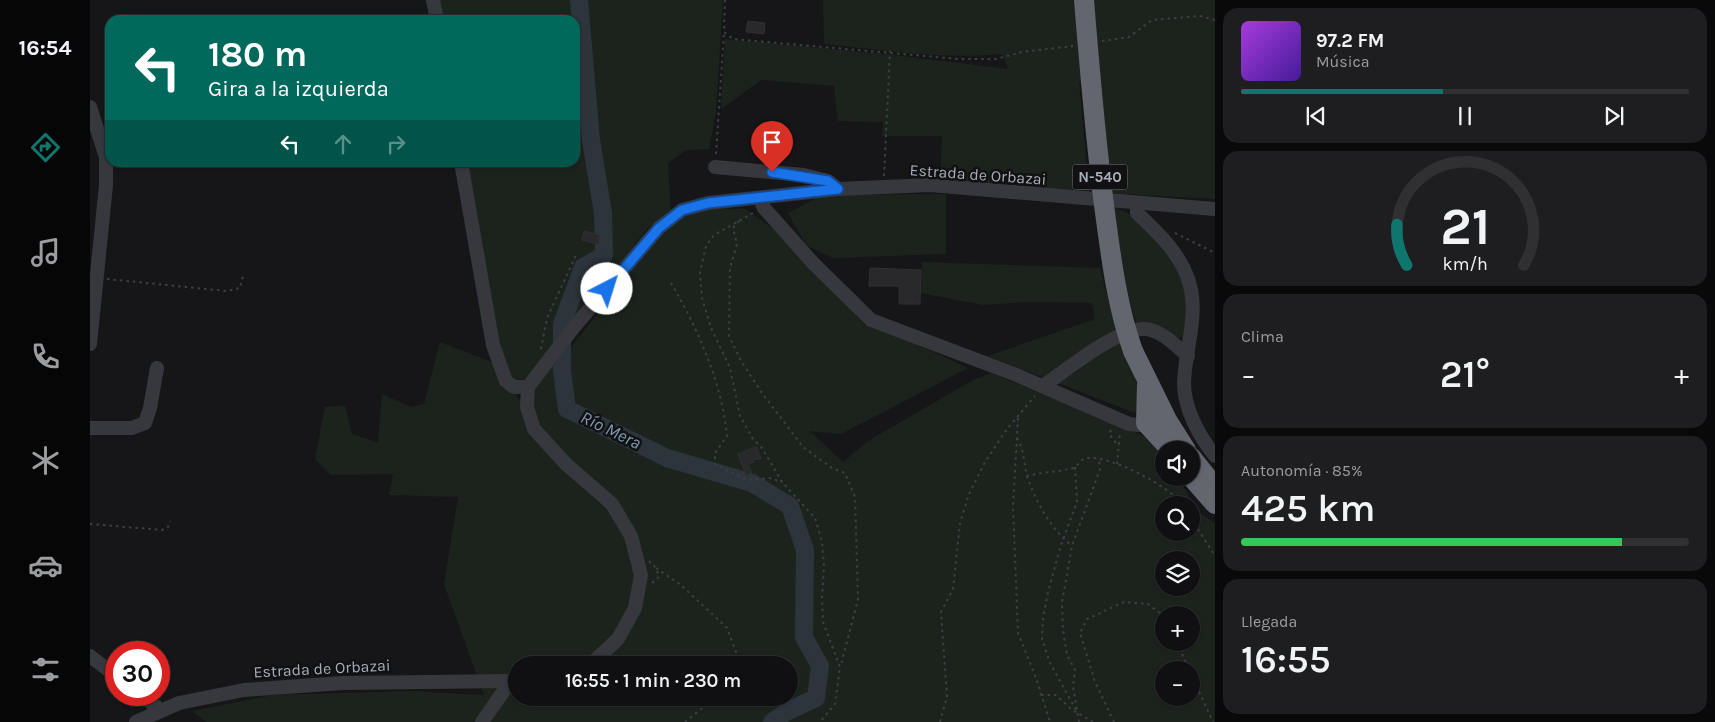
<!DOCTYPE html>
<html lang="es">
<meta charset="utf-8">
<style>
body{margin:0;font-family:Karla,sans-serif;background:#1e1e20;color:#f1f3f6;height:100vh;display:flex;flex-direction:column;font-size:19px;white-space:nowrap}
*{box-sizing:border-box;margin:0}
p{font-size:16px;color:#9c9d9f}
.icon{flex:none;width:28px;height:28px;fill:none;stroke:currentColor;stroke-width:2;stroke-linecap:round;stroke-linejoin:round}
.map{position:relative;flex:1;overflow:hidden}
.drawer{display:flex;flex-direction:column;gap:8px;padding:8px;background:#09090a;width:500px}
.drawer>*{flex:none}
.hud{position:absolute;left:15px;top:15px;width:475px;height:152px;border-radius:15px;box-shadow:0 1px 4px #0004,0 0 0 1px #303032;background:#00695c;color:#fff;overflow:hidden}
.buttons{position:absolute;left:1065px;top:441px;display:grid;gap:10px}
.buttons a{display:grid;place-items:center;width:45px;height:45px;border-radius:50%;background:#101012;box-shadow:0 1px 4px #0004,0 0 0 1px #303032;font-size:25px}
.speed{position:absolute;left:15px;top:641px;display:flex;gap:10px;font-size:25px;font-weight:700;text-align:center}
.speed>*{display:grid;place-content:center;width:65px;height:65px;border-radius:50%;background:#101012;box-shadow:0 1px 4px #0004,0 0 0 1px #303032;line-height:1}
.speed .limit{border:8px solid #d22;background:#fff;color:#111}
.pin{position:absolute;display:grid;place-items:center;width:42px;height:42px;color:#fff;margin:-51px -21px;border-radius:50% 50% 50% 0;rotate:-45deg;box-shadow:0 0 5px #0007}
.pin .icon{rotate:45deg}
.me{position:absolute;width:55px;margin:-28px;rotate:40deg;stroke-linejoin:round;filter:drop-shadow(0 0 4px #0008)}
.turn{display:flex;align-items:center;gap:18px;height:105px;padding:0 20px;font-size:22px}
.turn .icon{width:65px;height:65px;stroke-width:2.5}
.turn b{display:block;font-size:35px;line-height:42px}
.lanes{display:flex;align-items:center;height:48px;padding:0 20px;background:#0003;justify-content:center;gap:25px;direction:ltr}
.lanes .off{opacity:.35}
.big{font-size:38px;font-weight:600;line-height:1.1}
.drawer .card{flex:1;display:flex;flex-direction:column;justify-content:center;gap:8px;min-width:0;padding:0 18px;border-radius:15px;background:#1e1e20}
.drawer .dial{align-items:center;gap:0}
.dial svg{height:130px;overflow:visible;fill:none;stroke:#303032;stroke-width:7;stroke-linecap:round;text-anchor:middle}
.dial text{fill:#f1f3f6;stroke:none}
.song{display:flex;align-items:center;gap:15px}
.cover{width:60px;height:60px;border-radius:8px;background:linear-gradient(135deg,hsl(280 70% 55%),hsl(260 70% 35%))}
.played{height:5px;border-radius:2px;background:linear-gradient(90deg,#0f766e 45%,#303032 45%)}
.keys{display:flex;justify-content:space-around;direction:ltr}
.heat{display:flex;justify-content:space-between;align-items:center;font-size:28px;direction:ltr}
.charge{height:8px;border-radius:4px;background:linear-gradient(90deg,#34c759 85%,#303032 0)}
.trip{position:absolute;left:418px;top:656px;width:290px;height:50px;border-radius:25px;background:#101012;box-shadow:0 1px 4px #0004,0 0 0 1px #303032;font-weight:600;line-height:50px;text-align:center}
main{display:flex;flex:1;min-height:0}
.tabs{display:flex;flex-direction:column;width:90px;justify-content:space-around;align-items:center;background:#060607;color:#9c9d9f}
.tabs .icon{width:35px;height:35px}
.tabs .on{color:#0f766e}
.tabs b{font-size:22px;color:#f1f3f6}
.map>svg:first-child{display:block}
.green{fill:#1c231d;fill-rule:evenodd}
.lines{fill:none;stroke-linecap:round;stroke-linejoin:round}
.river{stroke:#2c353c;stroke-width:18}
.building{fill:#29292c;stroke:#303034}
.path{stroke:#3d3f44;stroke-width:2;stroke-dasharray:2.5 4;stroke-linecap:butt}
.minor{stroke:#37383d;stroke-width:14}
.highway{stroke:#63666e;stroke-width:20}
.highway-bridge{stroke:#63666e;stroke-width:20}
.route-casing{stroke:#114b97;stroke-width:12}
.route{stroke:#1a73e8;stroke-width:9}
.labels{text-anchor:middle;stroke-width:5;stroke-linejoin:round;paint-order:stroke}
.shield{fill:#111113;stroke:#7b7e86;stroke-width:1}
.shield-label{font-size:15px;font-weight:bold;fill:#a8adb8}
.street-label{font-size:16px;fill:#a8adb8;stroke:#111113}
.water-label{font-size:18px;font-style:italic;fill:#7f9bb3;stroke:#111113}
</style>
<main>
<nav class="tabs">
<b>16:54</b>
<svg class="icon on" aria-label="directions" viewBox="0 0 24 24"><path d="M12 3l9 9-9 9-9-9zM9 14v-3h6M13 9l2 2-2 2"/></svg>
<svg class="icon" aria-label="music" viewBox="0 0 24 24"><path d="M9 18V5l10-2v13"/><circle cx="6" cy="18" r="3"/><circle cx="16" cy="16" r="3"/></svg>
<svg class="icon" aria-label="phone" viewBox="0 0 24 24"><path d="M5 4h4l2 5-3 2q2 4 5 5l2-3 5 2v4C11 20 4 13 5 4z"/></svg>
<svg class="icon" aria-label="climate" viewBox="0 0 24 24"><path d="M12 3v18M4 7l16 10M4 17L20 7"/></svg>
<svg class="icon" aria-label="car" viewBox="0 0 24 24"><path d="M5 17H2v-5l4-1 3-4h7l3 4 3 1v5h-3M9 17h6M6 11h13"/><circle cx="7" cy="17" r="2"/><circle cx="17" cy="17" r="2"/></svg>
<svg class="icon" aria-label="filters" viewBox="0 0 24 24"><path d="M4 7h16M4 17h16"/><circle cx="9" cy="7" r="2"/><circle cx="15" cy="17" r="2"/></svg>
</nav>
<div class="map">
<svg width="1125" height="722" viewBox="0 0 1125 722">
<rect width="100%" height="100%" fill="#161618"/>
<g class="green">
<polygon points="348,0 633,0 626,112 619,149 596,150 578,163 581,213 558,228 436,379 422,380 406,344 374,163 485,162 485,20 351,20"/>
<path d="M733 0H1125V199L1018 193 1006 81 989 82 999 192 850 182 852 136H792L793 122 748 121 744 86 671 80 631 109 635 39 797 54 918 69 912 54C853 60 793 50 734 44Z"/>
<polygon points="856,194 856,254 743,258 716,245 698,213 732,195"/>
<path d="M1020 206C1040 212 1050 221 1063 236 1070 244 1078 251 1084 259 1099 279 1101 314 1093 337L1088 338 1047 326 1037 294Z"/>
<path d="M624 208 655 209 685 230 775 325 822 342 878 368 751 434 720 431 753 462 778 441 883 380 901 373 1056 437 1074 456V478H1088L1108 512 1125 523V722H116L102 711 183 695 320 691 394 695 354 584 368 497 299 495 303 474 241 475 225 459 235 407 255 406 262 434 288 443 292 394 321 407 334 404 350 342 407 364 429 400 479 350 564 241 596 214ZM1074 505H1101V532H1074ZM1074 560H1101V588H1074ZM1074 615H1101V642H1074ZM426 665H699V698H426ZM1074 670H1101V698H1074Z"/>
<polygon points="832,262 1010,268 1022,314 1050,392 1045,413 898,356 1005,319 1002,303 939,302 893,305 831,293"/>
</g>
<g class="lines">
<polyline class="river" points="489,0 501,140 513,213 514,255 493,267 472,324 472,371 477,409 577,458 662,483 700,506 715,550 714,637 730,666 726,698 696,712 682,722"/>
</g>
<g class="building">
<polygon points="658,21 675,23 674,34 656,32"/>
<polygon points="494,231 510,235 508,244 492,240"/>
<polygon points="780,268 831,270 830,304 809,304 809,286 779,286"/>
<polygon points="666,447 671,459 663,459 664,462 658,464 662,473 656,475 648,454"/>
</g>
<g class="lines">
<g class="path">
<polyline points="635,0 634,32 643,39 869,59 906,59 932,52 983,46"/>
<polyline points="1012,41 1039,37 1062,20 1110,16 1125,20"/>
<polyline points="626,154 634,32"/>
<polyline points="794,176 800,51"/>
<polyline points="663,213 624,235 616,246 610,272 612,298 621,328 640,368 650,416 663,439 672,448 692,482 725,518 732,542 734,566 732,598 733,622 750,667 745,704 730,722"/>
<polyline points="649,221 643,228 647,244 640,268 639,336 651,361 672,393 713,447 742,468 755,473 765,497 768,599 751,665"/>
<polyline points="1085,233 1125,253"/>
<polyline points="17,279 136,291 150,288 153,276"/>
<path d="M581 283C608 329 632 383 637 436L625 453V464L657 480 680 478 692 482"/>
<polyline points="451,349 457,318 486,255"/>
<polyline points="928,418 923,507 928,633 946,678 960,722"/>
<polyline points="1021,430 1019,434 1027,444"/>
<path d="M927 438 932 449 937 476C952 472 969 472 983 468 989 466 990 458 998 458 1022 456 1079 486 1093 505"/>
<polyline points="1027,464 1030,432"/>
<polyline points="985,467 987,502 971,545 958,592 953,618 952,639 960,663 986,710"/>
<path d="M937 476C946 502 960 528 982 546"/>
<polyline points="1101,518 1125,556"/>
<polyline points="0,524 72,530 78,527 80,521"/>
<polyline points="559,561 566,568 569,577 561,584"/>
<polyline points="566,568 591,585 637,628 649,660 648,665"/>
<polyline points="1087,642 1099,670"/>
<polyline points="1101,674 1123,722"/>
<polyline points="951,695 966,695 981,709 1003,722"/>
<polyline points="595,722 625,698"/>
<polyline points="850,722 857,697 851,612 863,589 870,523 879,494 895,462 917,429 945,396"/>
<polyline points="989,722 983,687 985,670 977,655 973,630 972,602 982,546 1010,469 1009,459"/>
<polyline points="1024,722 1005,682 990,633 997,619 1034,602 1058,604 1074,616"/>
</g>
<g class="minor">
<polyline points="343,0 347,20"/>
<polyline points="0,107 16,157 16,185 0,344"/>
<polyline points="371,162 403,345 416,381 424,387 438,387"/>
<polyline points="625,167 714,175 738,181 748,189"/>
<polyline points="673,198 672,204 674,208 723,263 781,320 924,374 1039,424 1048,425 1056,423"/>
<path d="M1047 204V213C1067 232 1087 250 1097 276 1111 311 1095 347 1094 383 1094 409 1109 436 1125 456"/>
<path d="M953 386C978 369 1022 332 1052 329 1070 328 1086 346 1098 356"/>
<polyline points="0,428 42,428 55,423 60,408 67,368"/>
<polyline points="0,656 26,676"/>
<polyline points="500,665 528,639 545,608 551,575 541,536 522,504 476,464 444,429 437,407 438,387 484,327 569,228 592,210 618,203 748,189 840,185 1125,209"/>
<polyline points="52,695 70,710"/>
<polyline points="46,722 89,703 154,690 253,683 426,681"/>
<polyline points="392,722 420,682"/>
</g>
<g class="highway">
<polyline points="1043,351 1077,420 1096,450"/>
<polyline points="1057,385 1056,423 1081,450"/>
<polyline points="1101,457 1125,487"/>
<polyline points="1104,480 1125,504"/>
</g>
<path class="highway-bridge" d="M994 0C1000 74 1006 147 1016 220 1022 265 1028 309 1043 351"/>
</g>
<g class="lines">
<defs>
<polyline id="route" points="517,289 569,228 592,210 618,203 748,189 738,181 682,172"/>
</defs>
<use href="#route" class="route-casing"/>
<use href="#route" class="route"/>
</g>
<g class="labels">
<rect class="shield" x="982.5" y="164.5" width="55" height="25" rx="4"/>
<g class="shield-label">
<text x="1010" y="182">N-540</text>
</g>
<g class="street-label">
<text transform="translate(888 174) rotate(4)" y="6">Estrada de Orbazai</text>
<text transform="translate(232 668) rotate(-3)" y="6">Estrada de Orbazai</text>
</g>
<g class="water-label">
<text transform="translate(521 430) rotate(26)" y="6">Río Mera</text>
</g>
</g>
</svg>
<div class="buttons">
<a><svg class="icon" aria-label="sound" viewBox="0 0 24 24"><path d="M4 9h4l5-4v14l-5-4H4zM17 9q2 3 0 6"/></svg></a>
<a><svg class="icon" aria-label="search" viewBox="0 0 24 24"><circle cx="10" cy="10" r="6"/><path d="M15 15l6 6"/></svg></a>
<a><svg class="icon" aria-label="layers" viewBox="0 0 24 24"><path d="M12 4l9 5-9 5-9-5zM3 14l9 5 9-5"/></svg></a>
<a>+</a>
<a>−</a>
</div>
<div class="speed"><div class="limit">30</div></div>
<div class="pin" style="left:682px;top:172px;background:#d93025"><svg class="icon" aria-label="arrive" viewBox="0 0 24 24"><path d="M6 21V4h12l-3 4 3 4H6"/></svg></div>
<svg class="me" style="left:517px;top:289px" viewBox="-20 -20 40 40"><circle r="19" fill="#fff"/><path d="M0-13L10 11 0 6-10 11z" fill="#1a73e8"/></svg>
<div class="trip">16:55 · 1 min · 230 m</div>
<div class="hud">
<div class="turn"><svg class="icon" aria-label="left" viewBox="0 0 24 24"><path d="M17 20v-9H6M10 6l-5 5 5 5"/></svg><div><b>180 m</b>Gira a la izquierda</div></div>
<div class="lanes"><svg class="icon" aria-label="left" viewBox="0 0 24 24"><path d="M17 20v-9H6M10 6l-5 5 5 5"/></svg><svg class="icon off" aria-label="ahead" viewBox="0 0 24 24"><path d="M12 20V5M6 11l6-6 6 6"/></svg><svg class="icon off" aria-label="right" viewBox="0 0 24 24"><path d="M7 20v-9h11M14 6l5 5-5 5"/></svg></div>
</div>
</div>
<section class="drawer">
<div class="card">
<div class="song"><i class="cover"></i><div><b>97.2 FM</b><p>Música</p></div></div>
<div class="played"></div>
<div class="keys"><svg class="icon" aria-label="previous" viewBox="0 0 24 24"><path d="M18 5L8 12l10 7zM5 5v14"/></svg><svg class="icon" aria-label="pause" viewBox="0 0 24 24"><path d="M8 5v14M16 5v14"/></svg><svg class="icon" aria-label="next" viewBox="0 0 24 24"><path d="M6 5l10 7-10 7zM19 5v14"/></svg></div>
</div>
<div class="card dial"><svg viewBox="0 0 100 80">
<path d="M14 69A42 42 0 1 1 86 69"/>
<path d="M14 69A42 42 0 0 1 8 44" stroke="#0f766e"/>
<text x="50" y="56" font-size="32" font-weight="700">21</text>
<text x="50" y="72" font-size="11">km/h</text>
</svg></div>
<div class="card"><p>Clima</p>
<div class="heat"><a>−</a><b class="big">21°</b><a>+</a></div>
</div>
<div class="card"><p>Autonomía · 85%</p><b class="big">425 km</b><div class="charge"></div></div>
<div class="card"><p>Llegada</p><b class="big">16:55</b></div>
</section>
</main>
